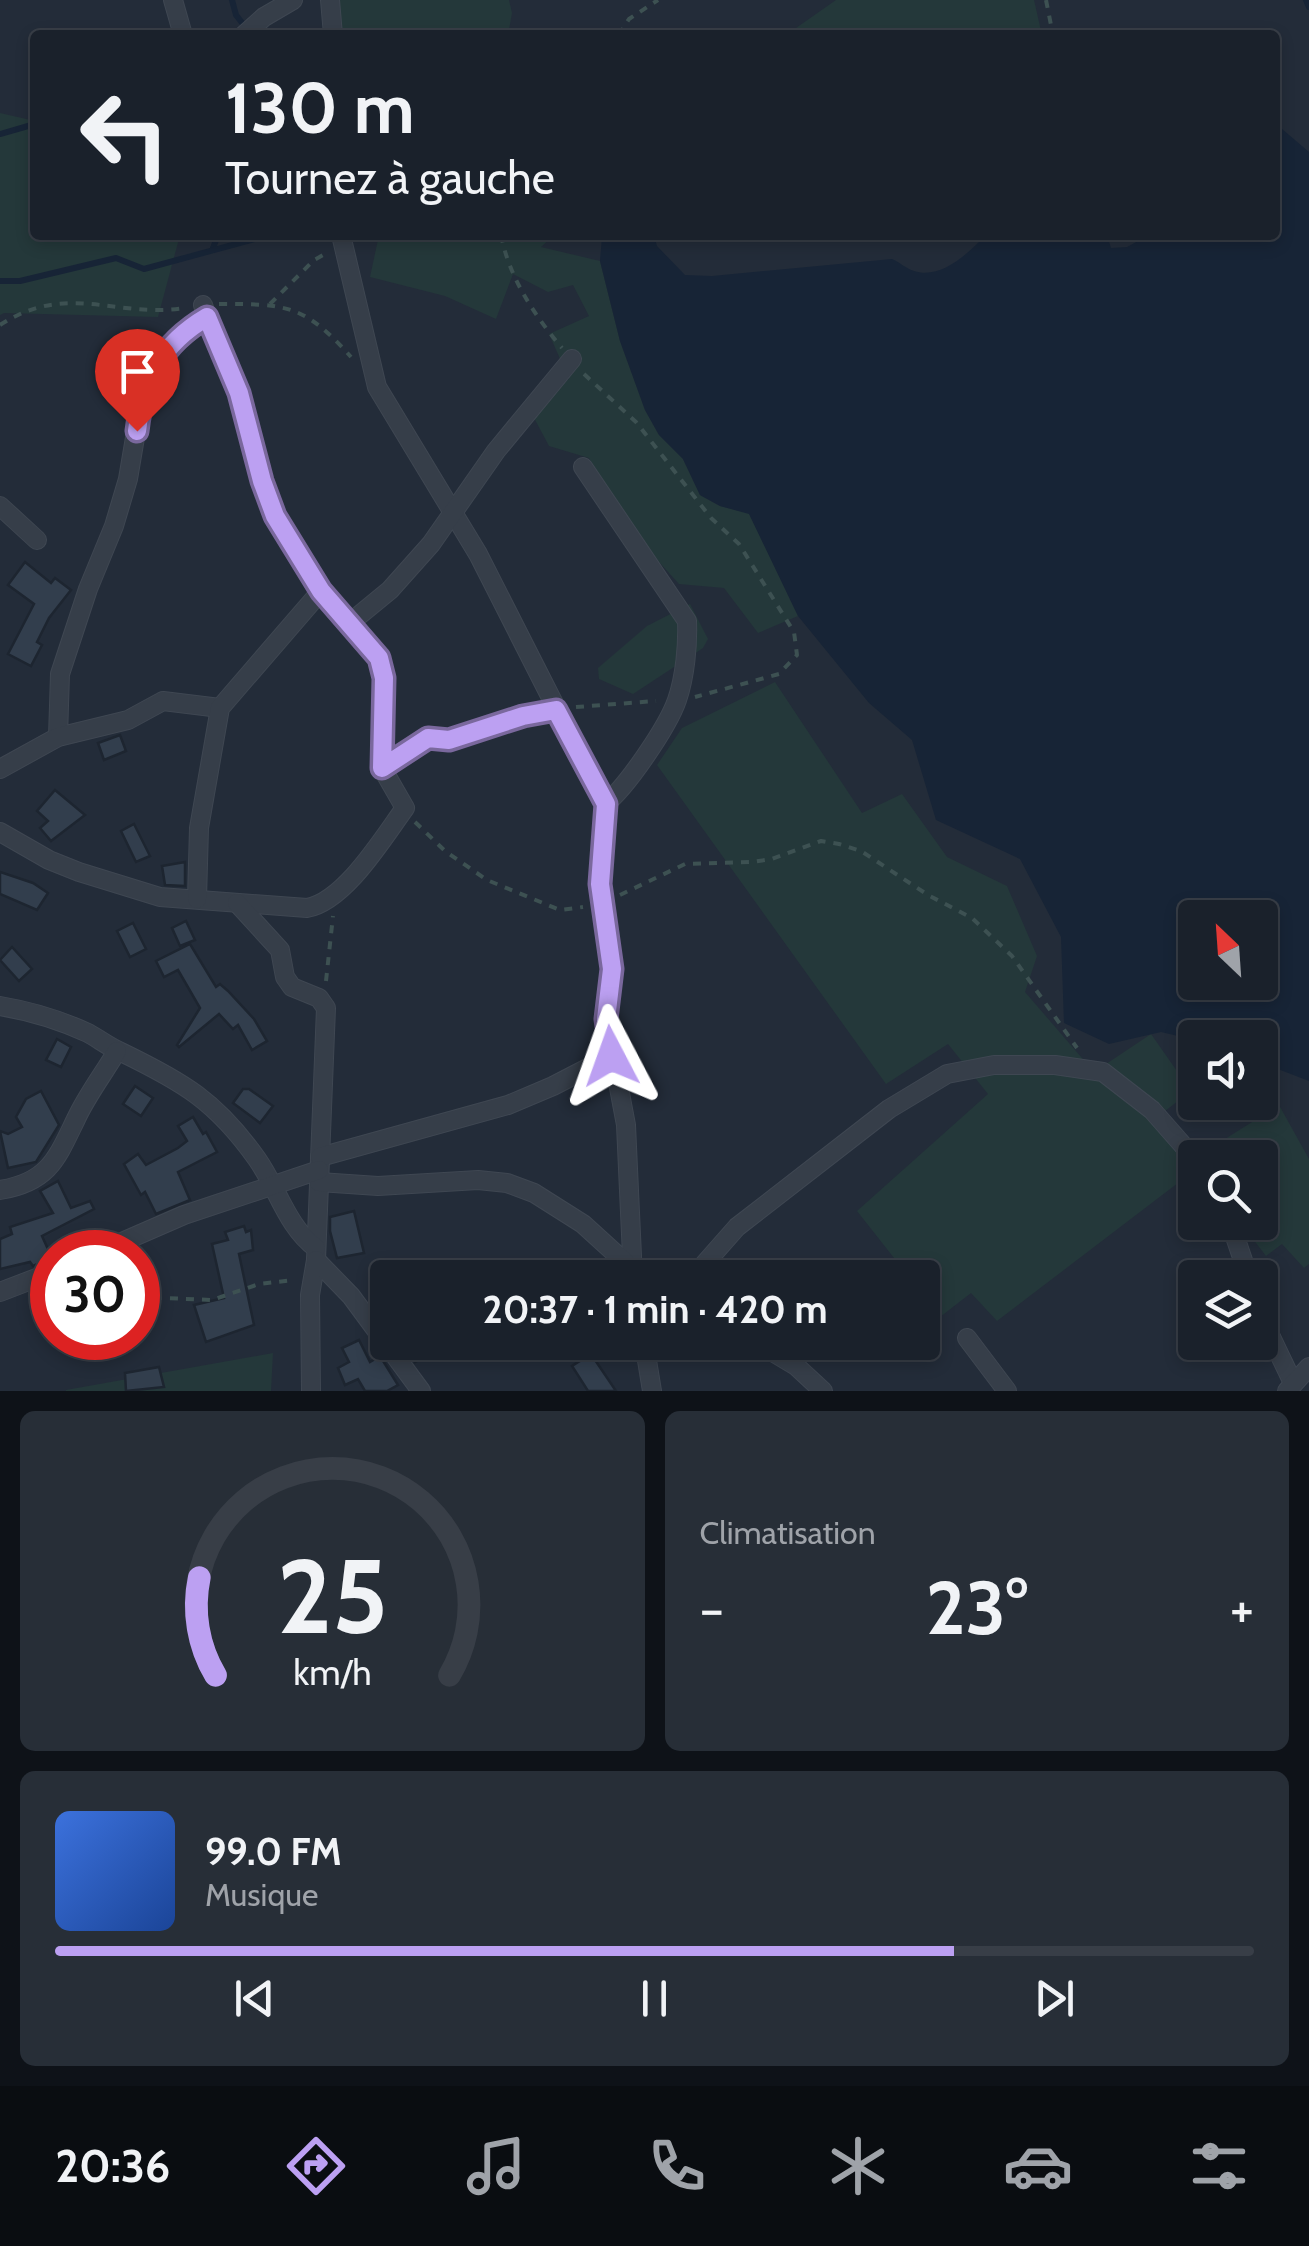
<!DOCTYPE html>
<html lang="fr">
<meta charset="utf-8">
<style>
body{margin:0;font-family:Cabin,sans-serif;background:#272e37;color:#f1f3f6;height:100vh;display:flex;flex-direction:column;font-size:38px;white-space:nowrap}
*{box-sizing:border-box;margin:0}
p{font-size:32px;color:#9fa3a9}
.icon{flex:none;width:55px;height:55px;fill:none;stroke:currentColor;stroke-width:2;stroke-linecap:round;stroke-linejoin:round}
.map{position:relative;height:1391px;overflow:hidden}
.drawer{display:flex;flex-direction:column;gap:20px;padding:20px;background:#0e1218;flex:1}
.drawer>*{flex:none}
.guide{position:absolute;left:30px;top:30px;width:1250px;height:210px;border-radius:10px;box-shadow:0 5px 15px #0003,0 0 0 2px #383e47;background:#1a212b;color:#f1f3f6;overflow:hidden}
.needle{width:65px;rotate:335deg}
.tools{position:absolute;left:1178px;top:900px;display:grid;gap:20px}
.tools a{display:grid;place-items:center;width:100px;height:100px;border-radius:10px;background:#1a212b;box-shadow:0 5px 15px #0003,0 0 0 2px #383e47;font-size:50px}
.speed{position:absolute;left:30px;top:1230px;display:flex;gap:20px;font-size:50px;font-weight:700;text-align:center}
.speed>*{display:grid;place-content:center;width:130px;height:130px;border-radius:50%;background:#1a212b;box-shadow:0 5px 15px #0003,0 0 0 2px #383e47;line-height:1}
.speed .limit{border:15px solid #d22;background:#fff;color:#111}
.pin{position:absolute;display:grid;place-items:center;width:85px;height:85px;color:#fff;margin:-102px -42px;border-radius:50% 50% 50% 0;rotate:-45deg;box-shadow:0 0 10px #0007}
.pin .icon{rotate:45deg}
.me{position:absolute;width:110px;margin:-55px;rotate:356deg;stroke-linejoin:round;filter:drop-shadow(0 0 8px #0008)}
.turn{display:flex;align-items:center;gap:35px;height:210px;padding:0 30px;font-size:45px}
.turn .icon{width:130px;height:130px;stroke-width:2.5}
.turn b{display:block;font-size:70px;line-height:85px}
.big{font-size:75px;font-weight:800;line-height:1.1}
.drawer .card{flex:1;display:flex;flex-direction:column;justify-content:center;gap:15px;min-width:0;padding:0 35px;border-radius:15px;background:#272e37}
.drawer .dial{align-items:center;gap:0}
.dial svg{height:260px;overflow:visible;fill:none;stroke:#383e47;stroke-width:7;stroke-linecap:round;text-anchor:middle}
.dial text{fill:#f1f3f6;stroke:none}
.song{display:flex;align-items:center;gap:30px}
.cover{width:120px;height:120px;border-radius:15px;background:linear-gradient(135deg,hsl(220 70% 55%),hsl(220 70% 35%))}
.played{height:10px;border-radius:5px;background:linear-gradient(90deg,#bca0f2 75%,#383e47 75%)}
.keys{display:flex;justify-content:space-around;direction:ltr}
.heat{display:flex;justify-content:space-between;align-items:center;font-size:55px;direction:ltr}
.drawer .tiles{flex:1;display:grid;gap:20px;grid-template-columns:1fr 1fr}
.card:last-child{grid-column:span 2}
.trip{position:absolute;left:370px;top:1260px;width:570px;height:100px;border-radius:10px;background:#1a212b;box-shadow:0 5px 15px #0003,0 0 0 2px #383e47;font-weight:800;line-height:100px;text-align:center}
.menu{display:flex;height:160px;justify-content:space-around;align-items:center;background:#0a0d11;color:#9fa3a9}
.menu .icon{width:70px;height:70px}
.menu .active{color:#bca0f2}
.menu b{font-size:45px;color:#f1f3f6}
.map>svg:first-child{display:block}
.green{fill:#24383a}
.water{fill:#172436;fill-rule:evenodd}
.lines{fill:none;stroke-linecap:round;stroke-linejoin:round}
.stream{stroke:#172436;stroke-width:6}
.building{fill:#323e4d;stroke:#1d2530;stroke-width:2.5}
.street-casing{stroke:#3f4752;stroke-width:20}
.path{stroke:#3d5152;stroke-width:4;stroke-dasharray:8 8;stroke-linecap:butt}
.street{stroke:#363e49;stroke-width:18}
.route-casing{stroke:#7a689d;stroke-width:25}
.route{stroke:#bca0f2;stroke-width:18}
</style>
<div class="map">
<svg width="1309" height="1391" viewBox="0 0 1309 1391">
<rect width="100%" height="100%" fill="#232c39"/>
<g class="green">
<polygon points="334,0 509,0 512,13 509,30 501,35 344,35"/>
<polygon points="836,0 1034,0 1042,35 786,35"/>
<polygon points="0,113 35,121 35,235 180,235 158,317 4,313 0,315"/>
<polygon points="379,235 554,235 541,247 600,261 620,341 645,410 659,435 683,459 700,495 720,506 749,513 798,616 758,633 724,588 679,584 622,521 589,458 549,446 525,401 569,379 549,334 589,316 573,285 548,292 513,274 496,319 445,296 370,277"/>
<polygon points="690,604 708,639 703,648 633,694 599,679 598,668 647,626"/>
<polygon points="775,682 862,813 902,794 947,857 1007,886 1037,956 1025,992 1094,1072 1151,1034 1191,1091 1152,1121 1195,1170 997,1321 971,1293 940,1317 923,1295 922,1278 909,1277 857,1211 988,1094 948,1044 886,1084 657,765 682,728"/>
<polygon points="1279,1105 1309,1159 1309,1264 1304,1268 1282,1244 1266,1256 1246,1230 1273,1213 1260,1193 1260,1158 1237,1157 1225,1139"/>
<polygon points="273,1353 271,1391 66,1391 66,1390"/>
</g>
<path class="water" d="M1275 123 1309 152V1081L1260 1062V1038H1195V1040L1161 1032 1109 1044 1064 1023 1061 937 1020 859 936 820 912 740 869 703 798 616 749 514 720 506 700 495 683 459 659 435 645 410 620 341 600 261 602 237 605 235H654L657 246 685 275 712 276 892 259C899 262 907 269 914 271 942 280 969 252 986 235H1107L1111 248 1127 247 1149 235H1275ZM1195 918H1260V982H1195Z"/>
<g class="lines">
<g class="stream">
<polyline points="232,0 236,15 247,29"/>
<polyline points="1306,0 1309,7"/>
<polyline points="0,134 35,124"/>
<polyline points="213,248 218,235"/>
<polyline points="0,281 20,281 116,258 144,269 269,235"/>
</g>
</g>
<g class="building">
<polygon points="25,562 51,583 55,578 71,590 49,618 37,642 42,645 31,666 8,654 34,604 8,585"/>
<polygon points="120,735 126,751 104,760 98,743"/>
<polygon points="55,790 85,815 51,841 40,828 48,821 37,811"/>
<polygon points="134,824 150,856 136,862 121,831"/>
<polygon points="185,862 185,886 165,885 162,866"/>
<polygon points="0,872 33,883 48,893 37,910 0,894"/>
<polygon points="186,921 195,940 180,946 172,928"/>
<polygon points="133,923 146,949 130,957 117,931"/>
<polygon points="190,944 216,987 220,984 228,991 254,1019 267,1041 252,1050 238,1025 233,1029 219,1014 179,1047 177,1045 200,1008 178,970 164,977 156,961"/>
<polygon points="12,947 32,969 19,981 0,960"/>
<polygon points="57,1039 71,1047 61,1067 46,1060"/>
<polygon points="135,1086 153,1098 141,1116 123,1104"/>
<polygon points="243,1089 249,1089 273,1106 260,1123 233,1103"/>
<polygon points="41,1091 59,1125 36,1162 8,1168 0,1131 8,1134 22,1127 16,1117 26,1099"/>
<polygon points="193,1117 203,1134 206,1132 217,1152 178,1172 190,1200 156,1214 145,1192 141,1195 124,1164 138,1154 146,1165 178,1148 187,1141 178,1126"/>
<polygon points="58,1181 71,1208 90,1201 94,1209 42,1236 52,1258 33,1266 30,1262 0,1269 0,1239 12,1234 10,1227 53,1213 40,1191"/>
<polygon points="354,1211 364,1253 337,1258 330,1231 330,1217"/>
<polygon points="244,1226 246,1232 251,1230 253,1250 239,1254 254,1325 206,1342 194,1305 224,1298 212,1244 228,1240 225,1232"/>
<polygon points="388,1277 388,1320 370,1286"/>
<polygon points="359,1340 370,1362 380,1356 398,1385 387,1391 365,1391 358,1379 345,1385 338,1368 349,1362 342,1348"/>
<polygon points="412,1342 450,1342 415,1362 404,1347"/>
<polygon points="591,1354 616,1391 588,1391 572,1366"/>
<polygon points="159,1367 164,1387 126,1391 125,1373"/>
</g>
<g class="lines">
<defs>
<g id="street">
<polyline points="173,0 183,35"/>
<polyline points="330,0 333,35"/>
<polyline points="244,35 264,17 293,0"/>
<polyline points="341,235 377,387 478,554 605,804 600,884 611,969 606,1019 626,1125 633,1278"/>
<path d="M583 467 687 621C688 645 685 677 677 700 668 726 627 787 605 804"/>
<polyline points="0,506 37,540"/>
<polyline points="351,622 390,590 431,544 496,451 572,359"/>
<polyline points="58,737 60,674 88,589 114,526 128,479 141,402 149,376 163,354 207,317 203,305"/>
<polyline points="382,768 432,737 449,740 523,716 556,710"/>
<polyline points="0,769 58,737 128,720 163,701 220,708"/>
<path d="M0 832 49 860 79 872 160 897 307 908C345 901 383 838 405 808L382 768 384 678 379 657 321 591 275 516 262 481 239 393 207 317"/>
<polyline points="197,899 199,828 220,708 321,591"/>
<polyline points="237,903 280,950 285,977 292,987 319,998 326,1008 316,1260 310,1295 311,1391"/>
<path d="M0 1006C30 1011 60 1020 88 1033 99 1039 109 1047 121 1052 183 1082 216 1101 257 1159 277 1187 287 1227 316 1248"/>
<polyline points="320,1157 508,1105 553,1086 611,1056"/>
<polyline points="319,1182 378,1186 478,1180 507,1183 534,1193 583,1224 639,1275"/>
<path d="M0 1190C49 1182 57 1158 76 1119 87 1095 104 1073 117 1051"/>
<polyline points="1230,1222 1249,1278"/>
<polyline points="99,1252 184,1215 319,1170"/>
<polyline points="316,1260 351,1296 421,1391"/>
<polyline points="692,1278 737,1227 889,1109 947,1074 994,1065 1055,1065 1103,1072 1152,1110 1195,1159"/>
<polyline points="0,1292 52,1272"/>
<polyline points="1260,1314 1293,1383"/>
<polyline points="967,1338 1007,1391"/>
<polyline points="644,1342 652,1391"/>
<polyline points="756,1342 796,1366 823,1391"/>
<polyline points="1287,1391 1309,1367"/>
</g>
</defs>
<use href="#street" class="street-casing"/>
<g class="path">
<polyline points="1046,0 1053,35"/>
<polyline points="619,35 629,19 658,0"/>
<path d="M501 235C509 277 534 315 562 348"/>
<polyline points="1121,235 1122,239"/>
<path d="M219 304C286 304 304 304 351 357"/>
<polyline points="270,304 314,260 325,254"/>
<path d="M0 325C68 281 116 319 185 308"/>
<polyline points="584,374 636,422 711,518 739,544 794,632 797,655 779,674 695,697"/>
<polyline points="576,707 656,701"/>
<polyline points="415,822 445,851 487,880 560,910 583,907"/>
<polyline points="620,895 685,864 752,862 772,859 821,841 839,844 861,851 928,895 972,918 1012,956 1077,1048"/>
<polyline points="326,981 333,916"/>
<polyline points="138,1297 212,1300 259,1284 294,1280"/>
</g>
<use href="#street" class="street"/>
</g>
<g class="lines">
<defs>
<path id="route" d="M137 431C143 380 161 344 207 317L239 393 262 481 275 516 321 591 379 658 384 678 382 768 428 738 449 740 523 716 556 710 606 804 600 884 612 969 606 1019 611 1056"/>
</defs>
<use href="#route" class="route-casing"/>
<use href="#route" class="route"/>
</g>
</svg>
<div class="tools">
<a><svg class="needle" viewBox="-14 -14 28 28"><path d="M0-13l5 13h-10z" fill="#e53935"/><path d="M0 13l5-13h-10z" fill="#9fa3a9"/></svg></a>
<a><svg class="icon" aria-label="sound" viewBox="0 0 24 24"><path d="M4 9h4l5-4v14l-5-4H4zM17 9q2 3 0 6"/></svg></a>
<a><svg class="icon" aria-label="search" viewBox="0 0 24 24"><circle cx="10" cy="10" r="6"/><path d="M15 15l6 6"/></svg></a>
<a><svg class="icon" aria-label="layers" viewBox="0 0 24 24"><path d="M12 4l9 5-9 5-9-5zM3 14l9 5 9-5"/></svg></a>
</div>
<div class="speed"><div class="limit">30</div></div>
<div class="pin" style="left:137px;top:431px;background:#d93025"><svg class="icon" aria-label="arrive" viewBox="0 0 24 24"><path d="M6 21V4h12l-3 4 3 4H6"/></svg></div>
<svg class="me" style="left:611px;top:1056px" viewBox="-20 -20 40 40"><path d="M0-17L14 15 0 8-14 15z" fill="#bca0f2" stroke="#fff" stroke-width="4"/></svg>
<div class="trip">20:37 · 1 min · 420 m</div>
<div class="guide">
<div class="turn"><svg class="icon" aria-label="left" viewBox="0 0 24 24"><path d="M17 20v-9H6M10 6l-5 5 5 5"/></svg><div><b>130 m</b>Tournez à gauche</div></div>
</div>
</div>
<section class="drawer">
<div class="tiles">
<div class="card dial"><svg viewBox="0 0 100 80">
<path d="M14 69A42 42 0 1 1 86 69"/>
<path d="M14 69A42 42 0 0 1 9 39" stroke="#bca0f2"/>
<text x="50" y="56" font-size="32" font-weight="700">25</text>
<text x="50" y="72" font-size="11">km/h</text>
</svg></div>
<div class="card"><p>Climatisation</p>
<div class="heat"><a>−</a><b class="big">23°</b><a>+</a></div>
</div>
<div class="card">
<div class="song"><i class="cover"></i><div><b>99.0 FM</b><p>Musique</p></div></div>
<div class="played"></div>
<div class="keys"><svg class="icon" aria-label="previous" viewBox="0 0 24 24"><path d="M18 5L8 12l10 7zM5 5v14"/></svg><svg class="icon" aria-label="pause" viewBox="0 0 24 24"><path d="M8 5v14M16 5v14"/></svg><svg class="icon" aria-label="next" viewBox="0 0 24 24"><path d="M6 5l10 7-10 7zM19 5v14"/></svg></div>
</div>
</div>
</section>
<nav class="menu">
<b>20:36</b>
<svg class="icon active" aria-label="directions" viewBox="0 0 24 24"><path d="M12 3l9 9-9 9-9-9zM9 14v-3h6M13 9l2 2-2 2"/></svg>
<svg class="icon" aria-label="music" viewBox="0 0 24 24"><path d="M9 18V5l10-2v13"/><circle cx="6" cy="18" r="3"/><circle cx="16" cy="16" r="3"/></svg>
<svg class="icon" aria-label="phone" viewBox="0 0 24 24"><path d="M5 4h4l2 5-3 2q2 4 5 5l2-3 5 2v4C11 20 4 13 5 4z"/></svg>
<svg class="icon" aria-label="climate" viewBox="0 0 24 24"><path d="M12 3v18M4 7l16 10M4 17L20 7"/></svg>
<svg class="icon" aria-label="car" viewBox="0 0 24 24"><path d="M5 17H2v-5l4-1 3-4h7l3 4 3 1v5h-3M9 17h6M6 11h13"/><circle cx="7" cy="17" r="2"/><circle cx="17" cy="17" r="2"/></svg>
<svg class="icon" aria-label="filters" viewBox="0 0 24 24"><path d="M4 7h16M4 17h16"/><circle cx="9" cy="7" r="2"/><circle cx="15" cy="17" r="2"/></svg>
</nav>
